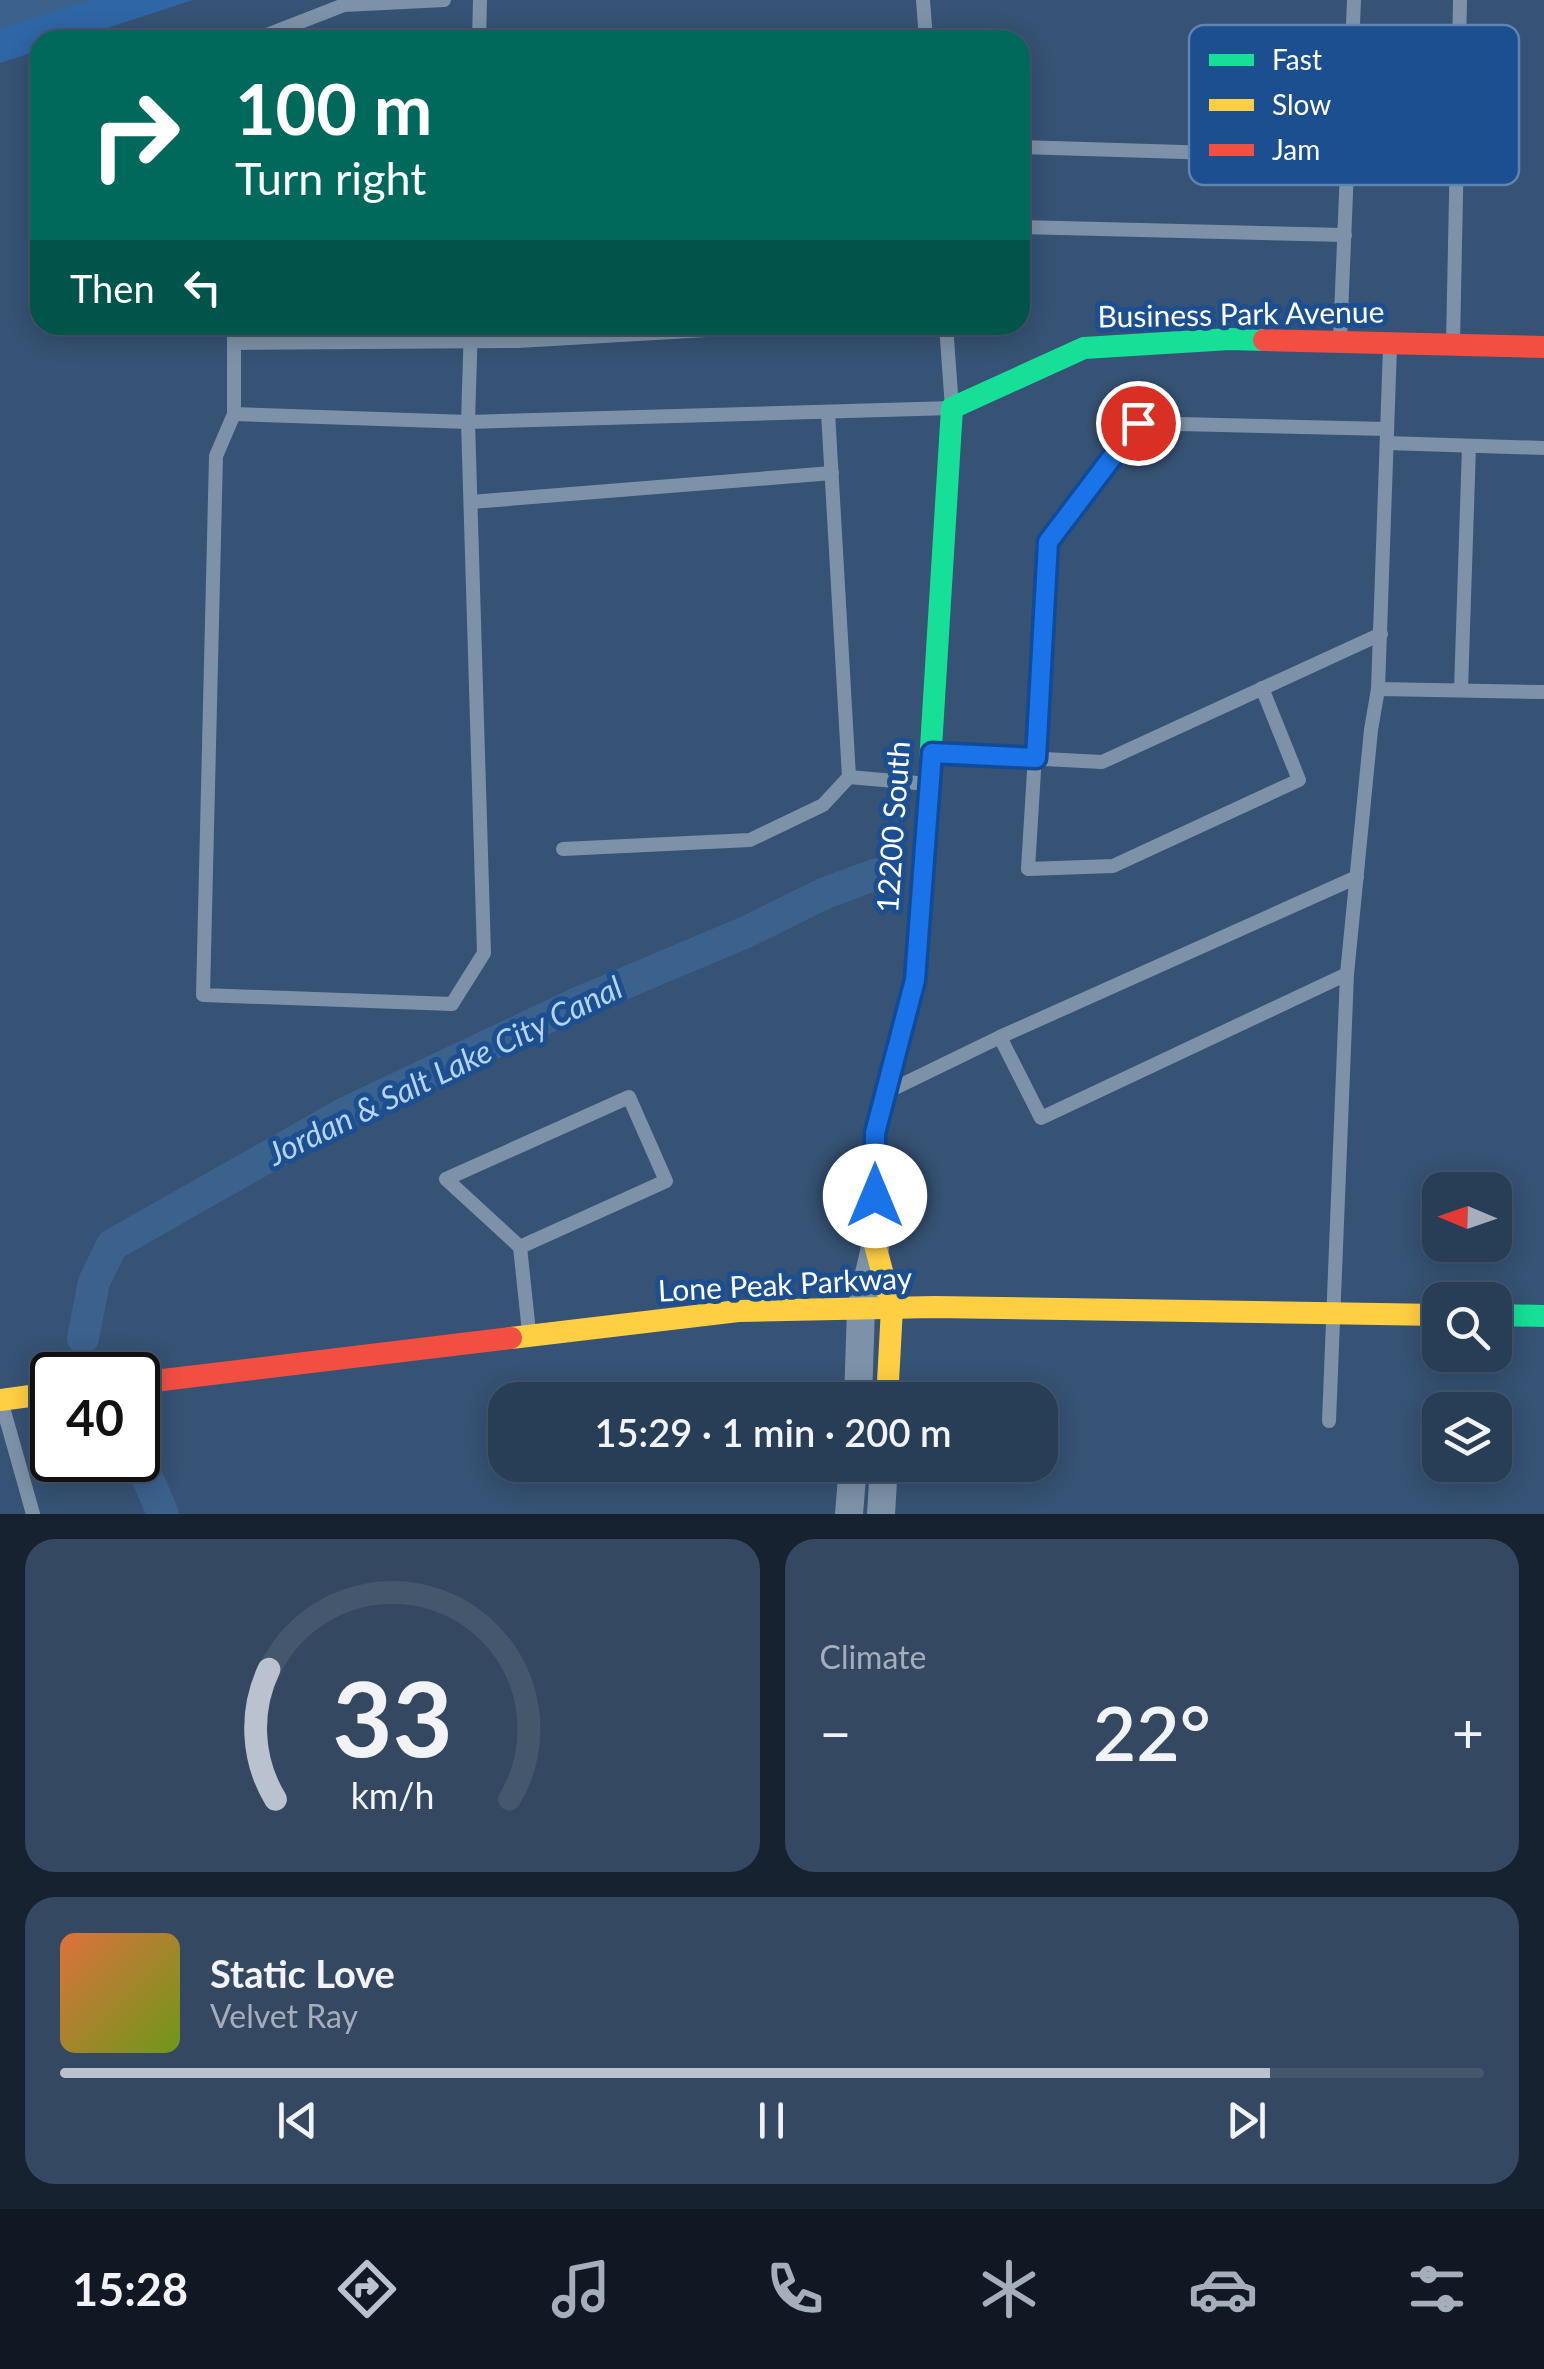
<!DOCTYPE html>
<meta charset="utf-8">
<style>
body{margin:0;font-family:Lato,sans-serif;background:#344961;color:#f1f3f6;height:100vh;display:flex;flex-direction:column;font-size:38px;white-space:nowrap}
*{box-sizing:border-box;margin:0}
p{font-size:32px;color:#a5aeba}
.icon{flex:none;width:55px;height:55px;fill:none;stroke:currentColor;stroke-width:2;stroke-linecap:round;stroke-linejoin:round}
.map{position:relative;height:1514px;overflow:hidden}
.details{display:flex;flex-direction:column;gap:25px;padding:25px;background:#162230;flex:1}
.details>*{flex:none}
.guide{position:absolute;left:30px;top:30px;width:1000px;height:305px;border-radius:30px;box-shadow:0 5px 25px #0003,0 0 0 2px #44576d;background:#00695c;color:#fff;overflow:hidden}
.needle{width:65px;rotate:272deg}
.controls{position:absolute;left:1422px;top:1172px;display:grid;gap:20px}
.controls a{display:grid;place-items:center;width:90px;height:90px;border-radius:20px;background:#283e57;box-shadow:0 5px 25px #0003,0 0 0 2px #44576d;font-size:50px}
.speed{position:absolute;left:30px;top:1352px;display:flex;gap:20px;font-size:50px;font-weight:700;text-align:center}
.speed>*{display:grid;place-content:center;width:130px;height:130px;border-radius:50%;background:#283e57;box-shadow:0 5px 25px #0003,0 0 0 2px #44576d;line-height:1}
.speed .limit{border:5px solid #111;border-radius:15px;background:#fff;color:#111}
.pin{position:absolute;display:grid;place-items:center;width:85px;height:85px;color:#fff;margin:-42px;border:5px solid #fff;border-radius:50%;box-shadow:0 2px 10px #0007}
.me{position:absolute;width:110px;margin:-55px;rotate:0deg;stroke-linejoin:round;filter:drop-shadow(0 0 8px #0008)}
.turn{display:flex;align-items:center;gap:35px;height:210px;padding:0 40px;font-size:45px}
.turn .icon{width:130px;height:130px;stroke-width:2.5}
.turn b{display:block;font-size:70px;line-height:85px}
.then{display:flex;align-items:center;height:95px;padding:0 40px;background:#0003;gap:20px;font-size:38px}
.big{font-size:75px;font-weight:600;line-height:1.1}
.details .card{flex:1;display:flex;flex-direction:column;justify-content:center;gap:15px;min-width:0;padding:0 35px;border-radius:30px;background:#344961}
.details .dial{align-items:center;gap:0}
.dial svg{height:260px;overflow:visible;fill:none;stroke:#44576d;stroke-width:7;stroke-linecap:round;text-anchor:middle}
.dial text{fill:#f1f3f6;stroke:none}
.song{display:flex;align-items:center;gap:30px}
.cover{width:120px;height:120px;border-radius:15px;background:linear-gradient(135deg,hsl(20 70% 55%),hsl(80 70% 35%))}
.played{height:10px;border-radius:5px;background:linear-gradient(90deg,#b9c2ce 85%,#44576d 85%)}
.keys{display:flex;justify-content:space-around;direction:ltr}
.heat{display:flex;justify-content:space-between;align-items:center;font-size:55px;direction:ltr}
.details .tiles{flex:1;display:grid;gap:25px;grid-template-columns:1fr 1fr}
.card:last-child{grid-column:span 2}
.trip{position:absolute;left:488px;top:1382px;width:570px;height:100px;border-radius:30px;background:#283e57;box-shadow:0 5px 25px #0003,0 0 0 2px #44576d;font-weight:600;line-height:100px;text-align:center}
.dock{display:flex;height:160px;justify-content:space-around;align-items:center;background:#101923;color:#a5aeba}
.dock .icon{width:70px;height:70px}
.dock .active{color:#b9c2ce}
.dock b{font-size:45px;color:#f1f3f6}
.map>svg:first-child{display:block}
.green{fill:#2f66a5}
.water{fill:#3b618d}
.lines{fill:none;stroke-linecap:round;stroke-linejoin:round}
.canal{stroke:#3b618d;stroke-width:32}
.lane{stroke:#7d92a8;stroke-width:14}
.street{stroke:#7d92a8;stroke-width:28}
.fast{stroke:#16e098;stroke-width:22}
.slow{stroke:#ffcf43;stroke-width:22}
.jam{stroke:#f24e42;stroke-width:22}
.route-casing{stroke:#114b97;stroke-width:25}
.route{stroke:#1a73e8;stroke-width:18}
.labels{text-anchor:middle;stroke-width:10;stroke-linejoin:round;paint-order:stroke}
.street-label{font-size:30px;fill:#fff;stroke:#1b4f8f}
.water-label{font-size:32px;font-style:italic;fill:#b5d3f5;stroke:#1b4f8f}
.key{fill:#1b4f8f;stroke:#5f84b1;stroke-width:2.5}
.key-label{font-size:28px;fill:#fff}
</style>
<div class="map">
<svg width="1544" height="1514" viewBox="0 0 1544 1514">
<rect width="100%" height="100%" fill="#365274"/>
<polygon class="green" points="0,0 193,0 70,40 40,40 40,50 0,63"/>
<polygon class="water" points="0,0 92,0 0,29"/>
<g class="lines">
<g class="canal">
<polyline points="83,1338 94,1282 112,1245 345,1113 580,1002 746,932 823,894 877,874"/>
<polyline points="138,1456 163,1514"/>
</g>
<g class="lane">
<polyline points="923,0 926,40"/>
<polyline points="254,40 344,5 444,0"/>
<polyline points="479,40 480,0"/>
<polyline points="1020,147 1348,157"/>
<polyline points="1020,227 1345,235"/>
<polyline points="234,325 234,414 468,422 952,408 946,325"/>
<polyline points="1340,339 1354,0"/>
<polyline points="234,343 518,341 707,330 743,325"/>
<polyline points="1453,343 1460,0"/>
<polyline points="234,414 216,456 203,995 452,1004 484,953 468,422 471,325"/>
<polyline points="1387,443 1544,448"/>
<polyline points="471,502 832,473"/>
<polyline points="1262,688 1299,780 1113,866 1028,869 1048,542 1138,423 1387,429"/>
<polyline points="1378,689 1544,692"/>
<polyline points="1461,690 1469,446"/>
<polyline points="934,753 1102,762 1381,634"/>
<polyline points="849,777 928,784"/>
<polyline points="563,849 750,840 823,805 849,777 828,412"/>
<polyline points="1000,1037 1041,1118 1347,974"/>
<polyline points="895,1088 1000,1037 1357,877"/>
<polyline points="520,1247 666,1181 629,1097 446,1179 520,1247 529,1332"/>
<polyline points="2,1404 33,1514"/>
<polyline points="1329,1421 1347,974 1371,730 1378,689 1390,347"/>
</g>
<g class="street">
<polyline points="858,1400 861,1308 875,1248"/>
<polyline points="849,1514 853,1465"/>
<polyline points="881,1514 884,1465"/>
</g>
<g class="fast">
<polyline points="922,893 952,408 1084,348 1230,339 1264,340"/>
<polyline points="1495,1315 1544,1316"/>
</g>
<g class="slow">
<polyline points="511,1338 738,1311 935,1307 1440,1315"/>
<polyline points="0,1400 52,1393"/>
<polyline points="887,1400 892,1308 875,1245 875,1133 915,980 922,893"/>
</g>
<g class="jam">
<polyline points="1264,340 1544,347"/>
<polyline points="138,1383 511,1338"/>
</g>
</g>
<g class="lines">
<defs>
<polyline id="route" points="875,1196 875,1133 915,980 932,753 1036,758 1048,542 1138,423"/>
</defs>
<use href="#route" class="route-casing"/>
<use href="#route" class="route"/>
</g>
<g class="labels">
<g class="street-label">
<text transform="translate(1241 315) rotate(-1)" y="10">Business Park Avenue</text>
<text transform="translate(894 827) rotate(-86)" y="10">12200 South</text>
<text transform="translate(785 1285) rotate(-3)" y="10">Lone Peak Parkway</text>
</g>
<g class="water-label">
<text transform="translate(445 1071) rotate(-26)" y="11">Jordan &amp; Salt Lake City Canal</text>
</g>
</g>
<rect x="1189" y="25" width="330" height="160" rx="15" class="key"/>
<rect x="1209" y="54" width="45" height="12" fill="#16e098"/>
<rect x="1209" y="99" width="45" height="12" fill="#ffcf43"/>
<rect x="1209" y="144" width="45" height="12" fill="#f24e42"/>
<g class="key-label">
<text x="1272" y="70">Fast</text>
<text x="1272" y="115">Slow</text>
<text x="1272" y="160">Jam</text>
</g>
</svg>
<div class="controls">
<a><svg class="needle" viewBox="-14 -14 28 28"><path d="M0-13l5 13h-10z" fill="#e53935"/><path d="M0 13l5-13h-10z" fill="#a5aeba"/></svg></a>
<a><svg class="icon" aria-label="search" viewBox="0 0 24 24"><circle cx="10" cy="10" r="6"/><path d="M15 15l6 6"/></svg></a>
<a><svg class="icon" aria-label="layers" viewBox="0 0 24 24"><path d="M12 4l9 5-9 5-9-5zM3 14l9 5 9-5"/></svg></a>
</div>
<div class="speed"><div class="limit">40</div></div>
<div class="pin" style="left:1138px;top:423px;background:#d93025"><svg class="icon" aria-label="arrive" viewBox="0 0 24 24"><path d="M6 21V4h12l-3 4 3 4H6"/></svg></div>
<svg class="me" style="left:875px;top:1196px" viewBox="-20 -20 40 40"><circle r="19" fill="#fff"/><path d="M0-13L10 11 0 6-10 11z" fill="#1a73e8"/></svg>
<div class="trip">15:29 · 1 min · 200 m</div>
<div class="guide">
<div class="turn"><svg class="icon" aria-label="right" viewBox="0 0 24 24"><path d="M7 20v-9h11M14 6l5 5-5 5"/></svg><div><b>100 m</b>Turn right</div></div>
<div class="then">Then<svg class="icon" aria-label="left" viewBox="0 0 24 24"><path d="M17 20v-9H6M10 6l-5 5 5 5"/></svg></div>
</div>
</div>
<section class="details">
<div class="tiles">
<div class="card dial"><svg viewBox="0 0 100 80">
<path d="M14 69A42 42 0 1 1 86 69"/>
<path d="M14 69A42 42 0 0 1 12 29" stroke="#b9c2ce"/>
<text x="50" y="56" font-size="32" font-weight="700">33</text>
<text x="50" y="72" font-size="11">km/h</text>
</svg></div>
<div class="card"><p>Climate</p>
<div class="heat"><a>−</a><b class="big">22°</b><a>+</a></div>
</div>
<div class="card">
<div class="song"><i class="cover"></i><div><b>Static Love</b><p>Velvet Ray</p></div></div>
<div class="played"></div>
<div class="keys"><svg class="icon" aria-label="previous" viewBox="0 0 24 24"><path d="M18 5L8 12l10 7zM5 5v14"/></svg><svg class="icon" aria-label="pause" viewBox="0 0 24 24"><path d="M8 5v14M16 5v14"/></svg><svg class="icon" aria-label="next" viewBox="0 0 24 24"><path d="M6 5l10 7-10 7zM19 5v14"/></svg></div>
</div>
</div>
</section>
<nav class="dock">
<b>15:28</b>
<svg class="icon active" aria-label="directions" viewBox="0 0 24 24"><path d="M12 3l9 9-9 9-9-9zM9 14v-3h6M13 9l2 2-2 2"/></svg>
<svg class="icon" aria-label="music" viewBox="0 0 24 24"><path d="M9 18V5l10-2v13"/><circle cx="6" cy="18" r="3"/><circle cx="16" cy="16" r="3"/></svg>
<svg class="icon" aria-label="phone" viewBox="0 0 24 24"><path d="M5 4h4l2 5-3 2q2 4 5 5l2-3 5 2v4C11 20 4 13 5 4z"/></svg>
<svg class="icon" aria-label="climate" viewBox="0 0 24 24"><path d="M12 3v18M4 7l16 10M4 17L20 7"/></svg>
<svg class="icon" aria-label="car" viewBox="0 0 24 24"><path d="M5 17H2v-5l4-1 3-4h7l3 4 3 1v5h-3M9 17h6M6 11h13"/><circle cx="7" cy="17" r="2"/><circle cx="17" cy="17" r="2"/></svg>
<svg class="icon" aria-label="filters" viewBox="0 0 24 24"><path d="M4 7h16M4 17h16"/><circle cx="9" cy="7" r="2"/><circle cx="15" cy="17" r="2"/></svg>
</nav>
